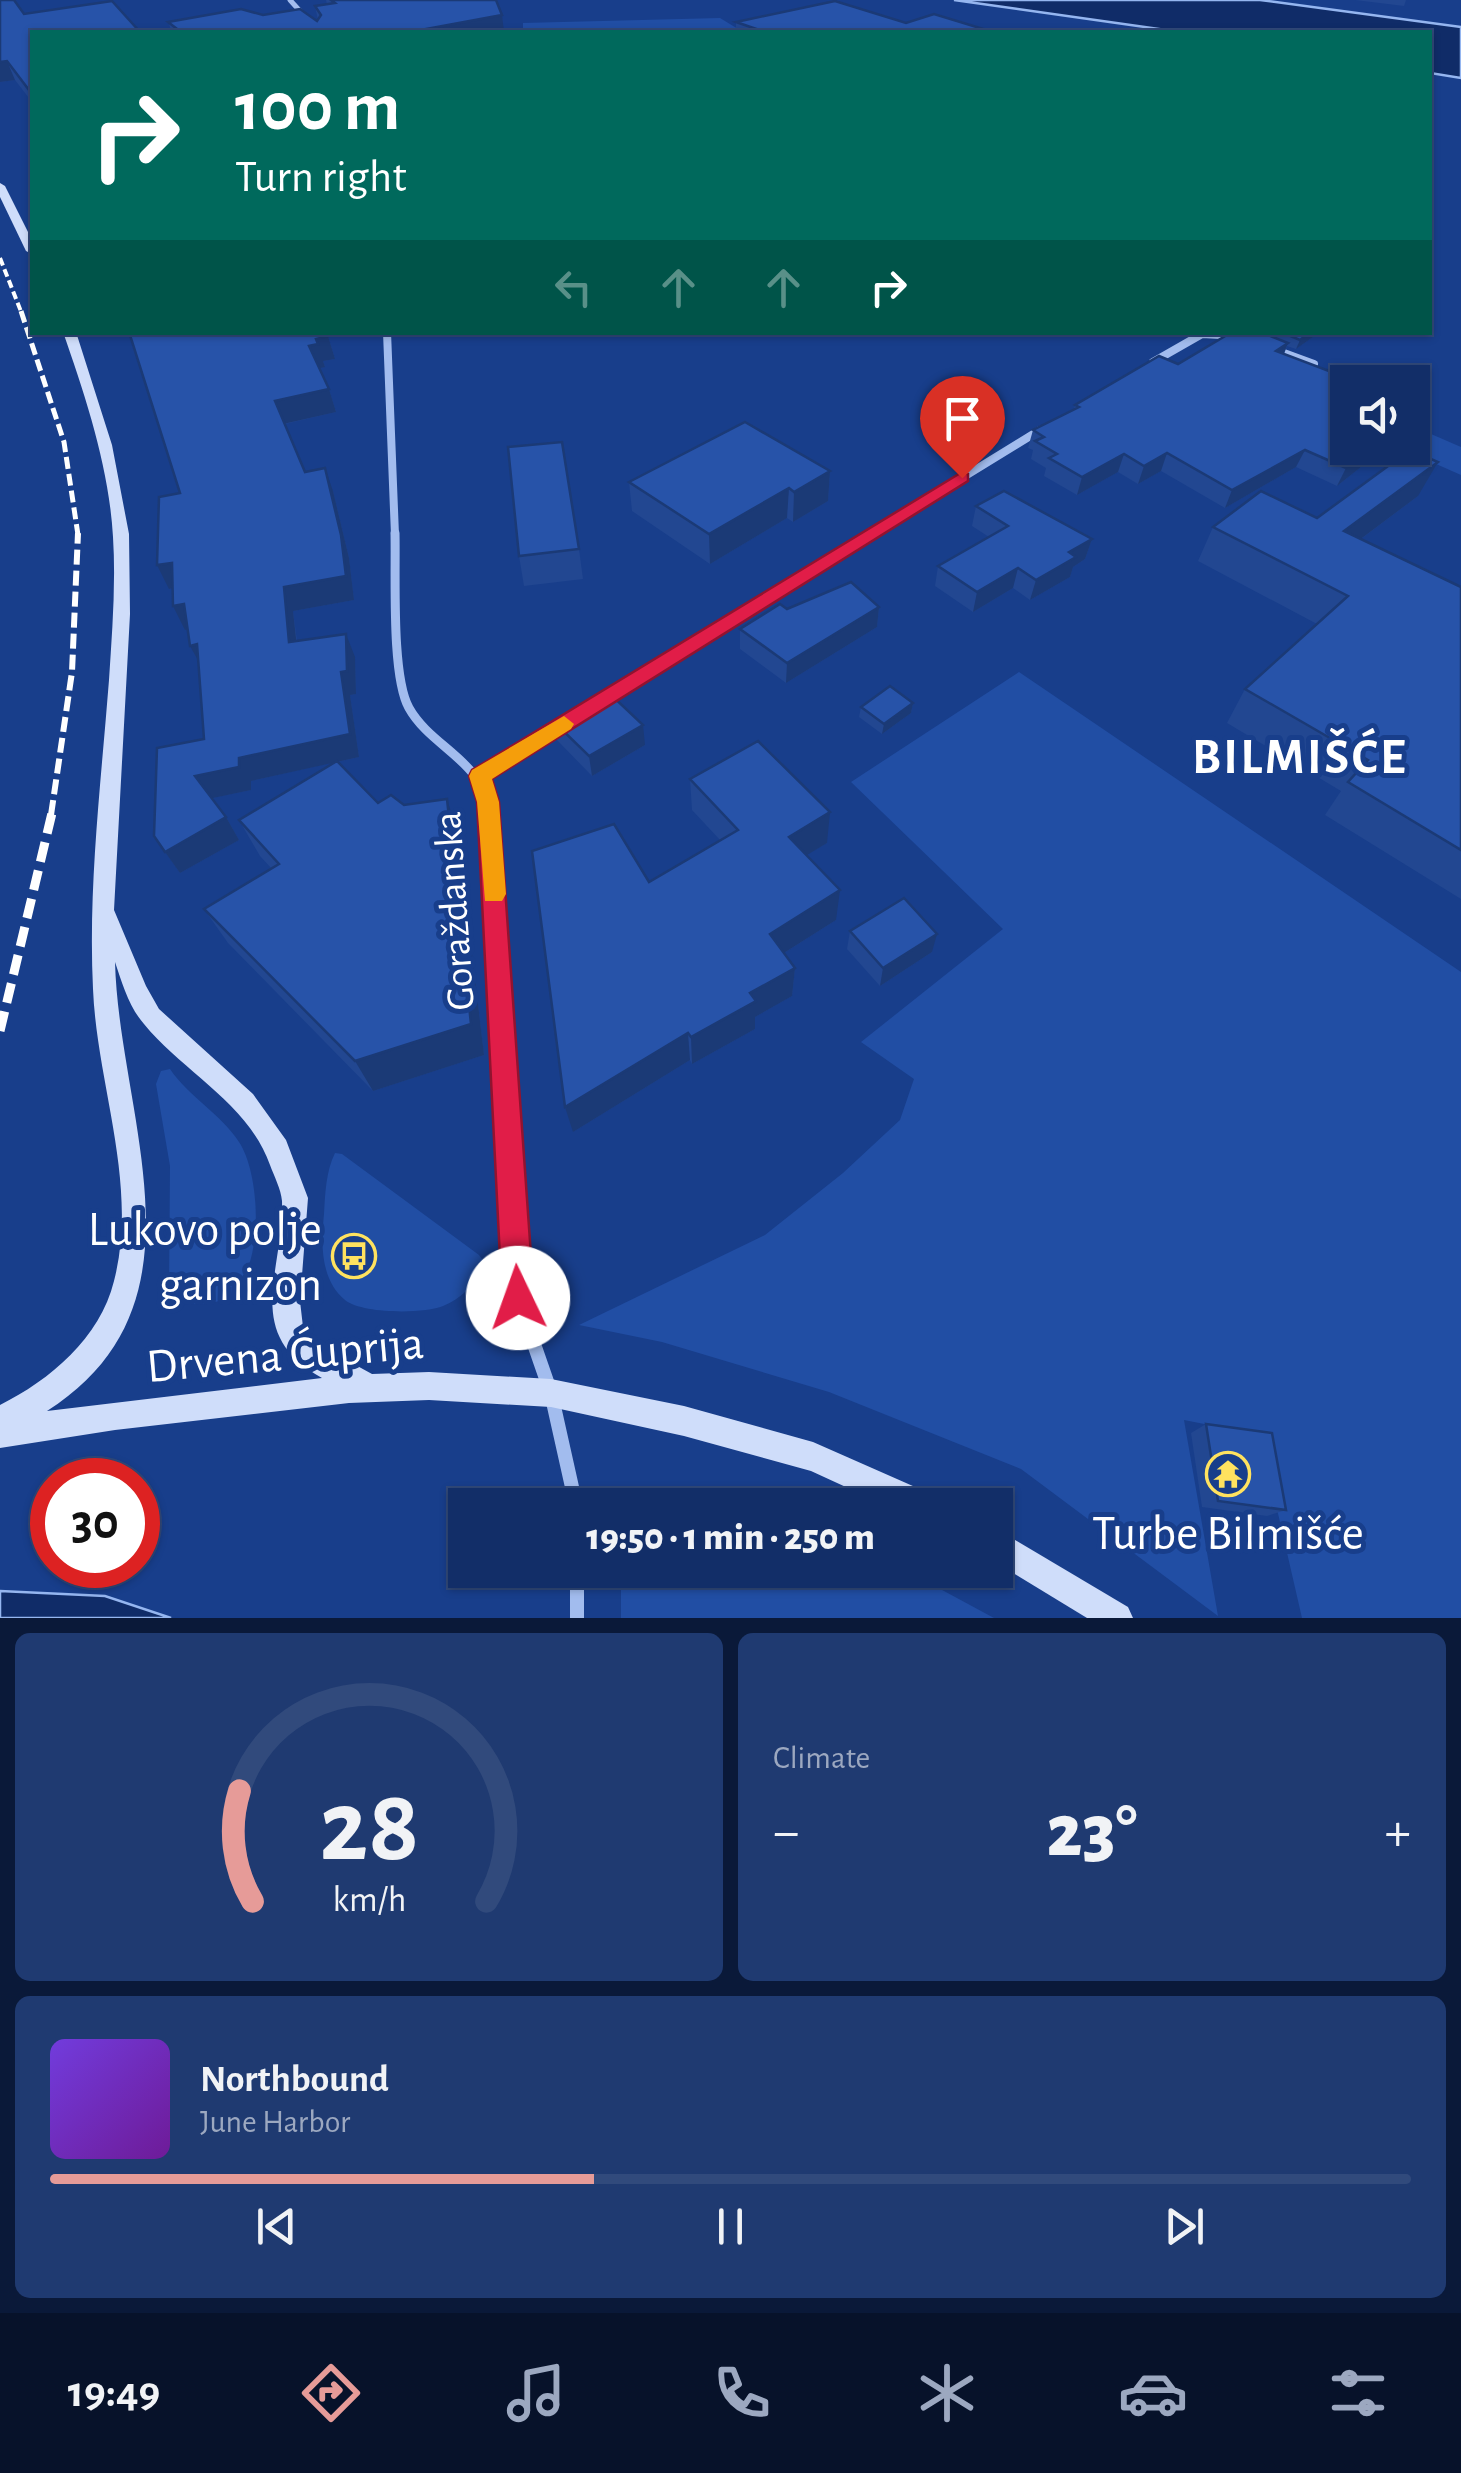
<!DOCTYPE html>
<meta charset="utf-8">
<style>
body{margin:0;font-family:"Alegreya Sans",sans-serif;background:#1f3a71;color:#f1f3f6;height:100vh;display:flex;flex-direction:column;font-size:38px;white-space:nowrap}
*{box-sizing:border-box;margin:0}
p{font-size:32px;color:#9ca8c0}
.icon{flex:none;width:55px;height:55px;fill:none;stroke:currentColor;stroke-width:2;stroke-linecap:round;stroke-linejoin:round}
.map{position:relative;height:1618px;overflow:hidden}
.sheet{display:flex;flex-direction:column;gap:15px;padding:15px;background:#0a1939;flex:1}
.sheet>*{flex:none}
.guide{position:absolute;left:30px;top:30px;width:1402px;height:305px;border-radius:0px;box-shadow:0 2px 8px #0004,0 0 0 2px #314a7c;background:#00695c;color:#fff;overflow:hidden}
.tools{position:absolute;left:1330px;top:365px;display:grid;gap:20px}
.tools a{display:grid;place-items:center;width:100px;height:100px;border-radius:0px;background:#122e68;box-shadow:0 2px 8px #0004,0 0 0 2px #314a7c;font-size:50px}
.speed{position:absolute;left:30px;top:1458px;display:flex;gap:20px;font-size:50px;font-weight:700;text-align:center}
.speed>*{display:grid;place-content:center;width:130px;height:130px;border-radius:50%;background:#122e68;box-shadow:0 2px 8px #0004,0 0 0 2px #314a7c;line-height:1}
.speed .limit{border:15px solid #d22;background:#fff;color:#111}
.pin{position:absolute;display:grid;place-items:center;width:85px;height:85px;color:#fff;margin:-102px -42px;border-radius:50% 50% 50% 0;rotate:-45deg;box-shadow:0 0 10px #0007}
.pin .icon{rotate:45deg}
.me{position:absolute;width:110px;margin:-55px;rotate:357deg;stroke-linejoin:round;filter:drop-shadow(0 0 8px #0008)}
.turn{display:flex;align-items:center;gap:35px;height:210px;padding:0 40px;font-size:45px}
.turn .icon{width:130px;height:130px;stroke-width:2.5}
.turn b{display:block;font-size:70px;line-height:85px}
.lanes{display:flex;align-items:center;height:95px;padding:0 40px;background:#0003;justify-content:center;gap:50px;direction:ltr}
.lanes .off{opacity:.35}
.big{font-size:75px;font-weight:800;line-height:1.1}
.sheet .widget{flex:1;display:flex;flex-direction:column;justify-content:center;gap:15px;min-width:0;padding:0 35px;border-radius:15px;background:#1f3a71}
.sheet .dial{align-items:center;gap:0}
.dial svg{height:260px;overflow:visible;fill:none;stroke:#314a7c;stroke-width:7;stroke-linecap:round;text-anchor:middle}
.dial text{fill:#f1f3f6;stroke:none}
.song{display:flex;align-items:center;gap:30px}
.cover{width:120px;height:120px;border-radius:15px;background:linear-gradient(135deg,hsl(260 70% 55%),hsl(280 70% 35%))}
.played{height:10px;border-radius:5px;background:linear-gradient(90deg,#e69b98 40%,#314a7c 40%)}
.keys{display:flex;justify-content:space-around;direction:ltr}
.heat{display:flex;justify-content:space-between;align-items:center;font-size:55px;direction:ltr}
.sheet .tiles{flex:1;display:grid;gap:15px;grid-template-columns:1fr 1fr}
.widget:last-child{grid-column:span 2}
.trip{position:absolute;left:448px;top:1488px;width:565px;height:100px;border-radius:0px;background:#122e68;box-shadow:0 2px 8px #0004,0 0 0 2px #314a7c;font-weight:800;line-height:100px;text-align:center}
.tabs{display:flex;height:160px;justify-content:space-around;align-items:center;background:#07122a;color:#9ca8c0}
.tabs .icon{width:70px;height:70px}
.tabs .active{color:#e69b98}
.tabs b{font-size:45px;color:#f1f3f6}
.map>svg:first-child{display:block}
.green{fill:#214ea4}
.water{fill:#102c68;stroke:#95b6f0;stroke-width:2.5}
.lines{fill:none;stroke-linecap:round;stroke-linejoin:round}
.street-far4{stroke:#a2bcee;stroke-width:5}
.street-far3{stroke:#a2bcee;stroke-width:8}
.street-far2{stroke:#a2bcee;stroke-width:9}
.street-far1{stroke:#a2bcee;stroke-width:11}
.street{stroke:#a2bcee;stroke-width:14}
.secondary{fill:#cfddfa;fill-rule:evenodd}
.rail-far3{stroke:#fff;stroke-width:4;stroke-dasharray:8 4;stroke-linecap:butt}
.rail-far2{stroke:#fff;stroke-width:5;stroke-dasharray:12 5;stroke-linecap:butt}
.rail-far1{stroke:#fff;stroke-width:6;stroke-dasharray:15 6;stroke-linecap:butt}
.rail{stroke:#fff;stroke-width:9;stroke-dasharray:20 9;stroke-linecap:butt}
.wall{fill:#224791}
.shaded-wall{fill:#1b3a76}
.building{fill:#2753a9;stroke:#1b3a76;stroke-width:2.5}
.route{fill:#e11d48;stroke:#92132f;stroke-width:2.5}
.slow{fill:#f59e0b}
.labels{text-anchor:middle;stroke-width:10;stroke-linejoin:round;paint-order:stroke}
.street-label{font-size:40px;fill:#fff;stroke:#183e8b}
.near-poi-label{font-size:48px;fill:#fff;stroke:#183e8b;text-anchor:end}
.near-street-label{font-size:48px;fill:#fff;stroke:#183e8b}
.district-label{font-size:50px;font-weight:bold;letter-spacing:2.5px;fill:#fff;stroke:#183e8b}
</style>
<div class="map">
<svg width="1461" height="1618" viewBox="0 0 1461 1618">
<rect width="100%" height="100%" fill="#183e8b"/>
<g class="green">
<polygon points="720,18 743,32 523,32 523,23"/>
<polygon points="1431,434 1461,447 1461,475 1409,452"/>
<polygon points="1019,672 1461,972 1461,1618 1302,1618 1260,1435 1184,1420 1218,1616 1021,1469 829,1392 662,1342 579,1325 765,1235 843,1173 900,1120 914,1079 861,1042 1003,929 851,782"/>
<path d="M170 1069C189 1097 221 1114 239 1142 261 1175 265 1270 229 1296 214 1307 185 1305 169 1299L170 1166 156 1084 161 1071Z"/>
<path d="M335 1153 342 1154 479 1255 484 1262C477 1283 464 1297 443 1306 424 1314 362 1314 345 1300 320 1279 321 1244 324 1214 325 1194 326 1171 335 1153Z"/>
<polygon points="657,1486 722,1505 624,1505 633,1490"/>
<polygon points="621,1570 905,1570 994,1618 621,1618"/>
</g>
<g class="water">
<polygon points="954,0 1260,0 1461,27 1461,78 1430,73 1430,32 1180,32"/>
<polygon points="0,1591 105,1596 171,1618 0,1618"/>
</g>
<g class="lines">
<polyline class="street-far4" points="290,0 319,32"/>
<g class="street-far3">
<polyline points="387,332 395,535"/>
<polyline points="1273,349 1314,364"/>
<polyline points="1153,362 1202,334 1238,336"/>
<polyline points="869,535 1040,430"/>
</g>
<g class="street-far2">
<path d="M395 533C396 574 391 676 409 708 432 749 486 761 489 815"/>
<polyline points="603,699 873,533"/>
<polyline points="480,776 563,724"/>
</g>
<polyline class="street-far1" points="489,813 510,1170"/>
<g class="street">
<polyline points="510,1167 518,1298 551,1393 576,1505"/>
<polyline points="577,1570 577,1618"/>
</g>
<g class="secondary">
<polygon points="0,183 5,186 32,240 32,254 26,251 0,197"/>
<path d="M63 332H76L112 445 129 534 130 614 114 910 146 986 159 1009 253 1094 286 1140 308 1198 300 1301 303 1327 319 1345 372 1374 429 1372 551 1379 684 1406 813 1442 931 1494 935 1505H885L811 1471 684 1436 551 1407 429 1400 349 1403 115 1430 0 1448V1405C50 1380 100 1338 114 1281 139 1184 97 1086 93 989 88 887 101 783 109 680 112 633 116 585 113 537 109 467 86 398 63 332ZM115 962C122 983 129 1007 144 1024 183 1072 248 1103 270 1165 274 1176 281 1189 282 1201 284 1273 241 1333 322 1378L47 1411C215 1304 119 1118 115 962Z"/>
<polygon points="995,1528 1128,1607 1133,1618 1087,1618 995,1562"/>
</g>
<polyline class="rail-far3" points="0,258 22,314"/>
<polyline class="rail-far2" points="21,311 64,442 78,535"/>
<polyline class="rail-far1" points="51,815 72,672 78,533"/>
<polyline class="rail" points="0,1031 52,813"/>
</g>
<g class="wall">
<polygon points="0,0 24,14 32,32 32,102 15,80 0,82"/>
<polygon points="326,0 496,0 504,32 172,32 168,22 263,15 317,21 318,20 315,6 327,4"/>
<polygon points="1355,0 1406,0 1404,6"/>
<polygon points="736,22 906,23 993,32 736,32"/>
<polygon points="1232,332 1320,332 1296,349 1287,346 1284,354 1348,448 1385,448 1337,486 1296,467 1225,508 1161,471 1138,484 1118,472 1077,495 1044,476 1046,468 1031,459 1033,450 1028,448 1033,430 1074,409 1075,405 1178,364"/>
<polygon points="181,334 328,336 335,359 323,361 325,367 319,368 329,389 336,412 285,424 305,472 333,491 349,558 354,600 293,611 297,641 355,657 356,694 350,695 359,757 337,762 378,803 404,805 458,835 484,1055 373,1091 228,943 204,909 271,868 260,856 239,820 335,762 251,781 251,790 212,798 226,817 239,840 180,873 154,836 204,739 198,661 188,629 185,630 172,588 169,589 180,493"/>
<polygon points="830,471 828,501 793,522 787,518 710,564 632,511 629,482"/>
<polygon points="1418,496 1361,539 1461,587 1461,899 1325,815 1341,791 1227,723 1245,689 1317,624 1198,561 1213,527 1317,518"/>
<polygon points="976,506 1092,539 1085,559 1073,567 1070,577 1030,600 1013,588 973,612 935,586 938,566 989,537 972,526"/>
<polygon points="579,549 583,579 524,586 519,556"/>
<polygon points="879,607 877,627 786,683 740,649 740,629"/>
<polygon points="913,703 911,713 882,734 859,717 861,707"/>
<polygon points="553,721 645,745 592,776 557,740"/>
<polygon points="690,779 827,843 806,855 836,920 784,953 795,968 792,996 755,1017 755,1029 692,1064 690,1060 573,1132 649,882 720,840 692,810"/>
<polygon points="850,931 932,952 880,986 847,949"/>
<polygon points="1206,1424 1286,1510 1267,1516 1202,1507 1191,1433"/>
</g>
<g class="shaded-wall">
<polygon points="502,15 504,32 410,32"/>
<polygon points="7,61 15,80 0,82 0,62"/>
<polygon points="1310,332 1320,332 1296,349 1300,340"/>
<polygon points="328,336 335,359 323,361 325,367 316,369 309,346 316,339"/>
<polygon points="1288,343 1281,360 1276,351"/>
<polygon points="329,389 336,412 283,424 275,401"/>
<polygon points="1423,407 1412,425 1412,415"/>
<polygon points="1372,448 1385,448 1337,486 1346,468"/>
<polygon points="1305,450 1296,467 1225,508 1232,490"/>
<polygon points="1167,453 1161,471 1138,484 1144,466"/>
<polygon points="1124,454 1118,472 1077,495 1082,477"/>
<polygon points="1438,462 1418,496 1326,565 1344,531"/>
<polygon points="325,468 333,491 349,558 354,600 293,611 299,666 289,642 284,587"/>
<polygon points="830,471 828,501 793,522 794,492"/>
<polygon points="789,488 787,518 710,564 709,534"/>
<polygon points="1092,539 1085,559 1073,567 1070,577 1030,600 1036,580 1069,552"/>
<polygon points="172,563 183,586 169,589 157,565"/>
<polygon points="1018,568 1013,588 973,612 977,592"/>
<polygon points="184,604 196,627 185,630 173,606"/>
<polygon points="879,607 877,627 786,683 787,663"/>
<polygon points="346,634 355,657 356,694 350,695 359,757 251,781 251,790 208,799 195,776 341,672"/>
<polygon points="197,644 203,669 190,646"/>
<polygon points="913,703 911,713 882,734 884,724"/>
<polygon points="643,725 645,745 592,776 589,756"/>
<polygon points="447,799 458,835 484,1055 373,1091 355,1061"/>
<polygon points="830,812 827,843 787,867 789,837"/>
<polygon points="226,817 239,840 180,873 165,852"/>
<polygon points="840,890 836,920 768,963 770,934"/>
<polygon points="937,934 932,952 880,986 883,968"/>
<polygon points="795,968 792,996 755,1017 755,1029 692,1064 691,1037 750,993"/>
<polygon points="688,1033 690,1060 573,1132 565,1107"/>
</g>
<g class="building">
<polygon points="0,0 14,0 24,14 112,1 140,32 32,32 32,94 7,61 0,62"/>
<polygon points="331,0 496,0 502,15 410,32 181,32 168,22 241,9 263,15 300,9 317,21 321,15 315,6 335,3"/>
<polygon points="835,1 906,23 934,14 993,32 765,32 736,22"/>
<polygon points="129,332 180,332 181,334 188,332 327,332 328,336 316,339 318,344 309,346 329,389 275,401 305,472 325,468 341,535 346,576 284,587 289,642 346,634 347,671 341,672 350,734 239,758 239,767 195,776 226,817 165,852 154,836 157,748 204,739 197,644 190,646 184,604 173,606 172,563 157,565 159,497 180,493"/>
<polygon points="1232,332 1260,332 1288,343 1276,351 1358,382 1348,382 1348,448 1372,448 1346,468 1305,450 1232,490 1167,453 1144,466 1124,454 1082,477 1049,458 1057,454 1035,441 1044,437 1033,430 1079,407 1075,405 1159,356 1178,364"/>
<polygon points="1281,332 1310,332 1300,340"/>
<polygon points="1412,403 1423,407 1412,415"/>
<polygon points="745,422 830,471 794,492 789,488 709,534 629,482"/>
<polygon points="562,442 579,549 519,556 508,447"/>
<polygon points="1410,450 1438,462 1344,531 1461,587 1461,850 1348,782 1368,760 1245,689 1348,596 1213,527 1261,491 1317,518"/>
<polygon points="1004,491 1092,539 1069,552 1076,557 1036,580 1018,568 977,592 938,566 1008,526 976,506"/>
<polygon points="851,582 879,607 787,663 740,629 780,604 787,609"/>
<polygon points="890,686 913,703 884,724 861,707"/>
<polygon points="607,691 643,725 589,756 553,721"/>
<polygon points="758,741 830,812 789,837 840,890 770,934 795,968 750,993 756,1001 691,1037 688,1033 565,1107 532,851 614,824 649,882 738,830 690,779"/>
<polygon points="337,761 378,803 391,795 404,805 447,799 471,1024 355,1061 204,909 279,864 239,820"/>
<polygon points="904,898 937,934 883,968 850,931"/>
<polygon points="1206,1424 1272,1433 1286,1510 1218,1501"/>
</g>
<polygon class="route" points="962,472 968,474 968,481 492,779 499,802 534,1298 529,1309 518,1314 507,1309 502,1298 477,802 469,776 472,770"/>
<polygon class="slow" points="564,716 574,724 571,729 492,779 499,802 506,894 502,901 485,901 477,802 469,776 472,770"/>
<defs>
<symbol id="bus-ring" viewBox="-11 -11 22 22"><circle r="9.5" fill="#183e8b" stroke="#ffe25f" stroke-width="1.5"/><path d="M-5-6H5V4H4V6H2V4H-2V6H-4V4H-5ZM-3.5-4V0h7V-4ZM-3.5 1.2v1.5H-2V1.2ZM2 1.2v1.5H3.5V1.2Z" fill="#ffe25f"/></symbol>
<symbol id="temple-ring" viewBox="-11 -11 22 22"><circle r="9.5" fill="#183e8b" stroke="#ffe25f" stroke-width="1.5"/><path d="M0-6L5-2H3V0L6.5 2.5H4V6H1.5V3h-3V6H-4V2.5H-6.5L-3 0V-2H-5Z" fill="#ffe25f"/></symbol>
</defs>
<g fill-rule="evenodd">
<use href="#bus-ring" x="329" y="1231" width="50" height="50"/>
<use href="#temple-ring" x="1203" y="1449" width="50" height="50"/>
</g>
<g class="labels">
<g class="street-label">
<text transform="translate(453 911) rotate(-94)" y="14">Goraždanska</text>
</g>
<g class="near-poi-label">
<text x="322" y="1245">Lukovo polje<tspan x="322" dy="55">garnizon</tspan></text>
<text x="1228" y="1549" text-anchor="middle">Turbe Bilmišće</text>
</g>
<g class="near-street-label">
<text transform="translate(285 1353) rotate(-5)" y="17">Drvena Ćuprija</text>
</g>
<g class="district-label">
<text x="1300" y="773">BILMIŠĆE</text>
</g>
</g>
</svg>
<div class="tools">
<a><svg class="icon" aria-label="sound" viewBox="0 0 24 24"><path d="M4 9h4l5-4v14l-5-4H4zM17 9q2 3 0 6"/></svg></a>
</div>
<div class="speed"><div class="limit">30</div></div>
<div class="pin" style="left:962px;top:478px;background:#d93025"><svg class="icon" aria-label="arrive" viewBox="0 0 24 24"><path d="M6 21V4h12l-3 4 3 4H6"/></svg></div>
<svg class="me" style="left:518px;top:1298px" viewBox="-20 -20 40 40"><circle r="19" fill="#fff"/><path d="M0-13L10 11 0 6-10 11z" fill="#e11d48"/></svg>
<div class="trip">19:50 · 1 min · 250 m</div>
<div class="guide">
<div class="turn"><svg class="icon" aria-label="right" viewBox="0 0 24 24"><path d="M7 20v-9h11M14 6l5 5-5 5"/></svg><div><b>100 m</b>Turn right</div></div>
<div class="lanes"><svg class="icon off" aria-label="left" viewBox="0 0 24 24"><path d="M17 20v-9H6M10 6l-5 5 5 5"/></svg><svg class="icon off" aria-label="ahead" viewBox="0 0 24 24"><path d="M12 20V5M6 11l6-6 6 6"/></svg><svg class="icon off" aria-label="ahead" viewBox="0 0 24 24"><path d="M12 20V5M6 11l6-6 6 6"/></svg><svg class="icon" aria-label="right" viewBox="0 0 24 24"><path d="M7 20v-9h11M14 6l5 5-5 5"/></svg></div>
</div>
</div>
<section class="sheet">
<div class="tiles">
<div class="widget dial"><svg viewBox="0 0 100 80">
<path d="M14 69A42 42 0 1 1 86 69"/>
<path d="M14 69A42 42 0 0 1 10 35" stroke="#e69b98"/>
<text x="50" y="56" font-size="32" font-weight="700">28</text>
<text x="50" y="72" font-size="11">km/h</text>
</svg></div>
<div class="widget"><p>Climate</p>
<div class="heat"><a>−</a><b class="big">23°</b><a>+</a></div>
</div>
<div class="widget">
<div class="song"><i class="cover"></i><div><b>Northbound</b><p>June Harbor</p></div></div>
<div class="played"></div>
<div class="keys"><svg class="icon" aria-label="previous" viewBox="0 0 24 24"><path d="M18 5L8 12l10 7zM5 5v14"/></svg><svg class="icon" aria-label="pause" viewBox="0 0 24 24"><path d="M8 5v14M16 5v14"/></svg><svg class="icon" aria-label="next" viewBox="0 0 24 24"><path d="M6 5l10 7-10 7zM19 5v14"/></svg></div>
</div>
</div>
</section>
<nav class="tabs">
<b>19:49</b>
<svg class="icon active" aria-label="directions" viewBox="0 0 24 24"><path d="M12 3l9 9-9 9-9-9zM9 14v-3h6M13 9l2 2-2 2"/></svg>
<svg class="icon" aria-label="music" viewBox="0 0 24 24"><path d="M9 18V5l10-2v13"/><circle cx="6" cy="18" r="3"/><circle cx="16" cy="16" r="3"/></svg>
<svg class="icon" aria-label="phone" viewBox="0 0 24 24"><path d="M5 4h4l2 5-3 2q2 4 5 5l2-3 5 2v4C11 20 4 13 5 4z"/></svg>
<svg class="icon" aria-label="climate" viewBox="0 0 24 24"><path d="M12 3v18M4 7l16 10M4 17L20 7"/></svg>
<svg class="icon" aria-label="car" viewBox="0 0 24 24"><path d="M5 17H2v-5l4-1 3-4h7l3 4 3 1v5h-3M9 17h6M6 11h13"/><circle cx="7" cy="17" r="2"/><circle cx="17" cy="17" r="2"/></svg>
<svg class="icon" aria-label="filters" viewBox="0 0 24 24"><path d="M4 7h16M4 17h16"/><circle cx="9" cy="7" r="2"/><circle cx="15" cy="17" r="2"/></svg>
</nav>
